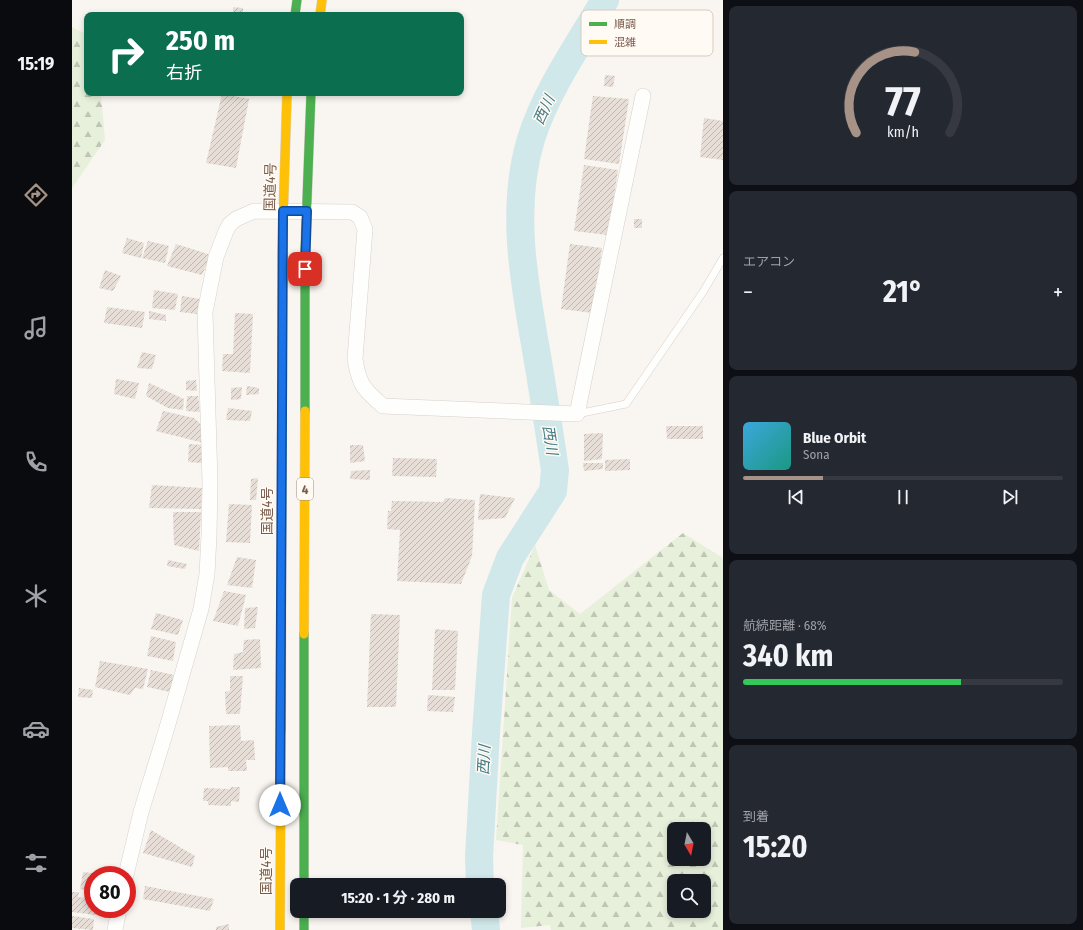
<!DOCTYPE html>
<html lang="ja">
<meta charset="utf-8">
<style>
body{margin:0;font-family:"Fira Sans Condensed","Noto Sans JP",sans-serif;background:#242831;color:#f1f3f6;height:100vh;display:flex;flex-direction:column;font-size:15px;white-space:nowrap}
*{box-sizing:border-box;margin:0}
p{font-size:13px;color:#9ea1a6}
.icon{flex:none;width:22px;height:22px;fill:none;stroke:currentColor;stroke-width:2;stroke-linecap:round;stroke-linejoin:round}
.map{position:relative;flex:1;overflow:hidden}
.details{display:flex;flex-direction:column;gap:6px;padding:6px;background:#0d0f14;width:360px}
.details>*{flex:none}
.banner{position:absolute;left:12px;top:12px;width:380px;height:84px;border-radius:8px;box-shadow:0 2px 6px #0003;background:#0b6e4f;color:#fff;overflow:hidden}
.needle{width:26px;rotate:170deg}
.buttons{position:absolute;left:595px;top:822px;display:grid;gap:8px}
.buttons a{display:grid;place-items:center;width:44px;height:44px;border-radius:8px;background:#171b24;box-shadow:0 2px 6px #0003;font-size:20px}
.speed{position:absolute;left:12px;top:866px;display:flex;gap:8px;font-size:20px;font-weight:700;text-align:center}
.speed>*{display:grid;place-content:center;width:52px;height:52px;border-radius:50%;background:#171b24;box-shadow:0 2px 6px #0003;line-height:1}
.speed .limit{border:6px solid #d22;background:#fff;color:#111}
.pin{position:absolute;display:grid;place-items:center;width:34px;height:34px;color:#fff;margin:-17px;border-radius:8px;box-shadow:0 2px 6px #0006}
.me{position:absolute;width:44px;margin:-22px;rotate:0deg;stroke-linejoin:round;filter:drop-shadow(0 0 3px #0008)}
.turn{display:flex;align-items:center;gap:14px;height:84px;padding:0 16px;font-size:18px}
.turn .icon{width:52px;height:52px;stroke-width:2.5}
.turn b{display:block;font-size:28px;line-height:34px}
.big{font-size:30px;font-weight:700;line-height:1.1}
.details .card{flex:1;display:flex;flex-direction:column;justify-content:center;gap:6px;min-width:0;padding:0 14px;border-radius:8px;background:#242831}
.details .dial{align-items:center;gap:0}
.dial svg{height:104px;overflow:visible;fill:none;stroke:#363941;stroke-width:7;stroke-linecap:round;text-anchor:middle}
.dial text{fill:#f1f3f6;stroke:none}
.song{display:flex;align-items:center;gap:12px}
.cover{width:48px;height:48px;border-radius:6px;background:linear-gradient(135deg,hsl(200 70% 55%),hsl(170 70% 35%))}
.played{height:4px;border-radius:2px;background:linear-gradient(90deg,#a69286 25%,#363941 25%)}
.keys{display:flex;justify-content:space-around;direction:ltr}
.heat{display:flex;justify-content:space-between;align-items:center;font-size:22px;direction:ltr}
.charge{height:6px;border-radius:3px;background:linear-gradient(90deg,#34c759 68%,#363941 0)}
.trip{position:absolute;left:218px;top:878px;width:216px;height:40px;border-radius:8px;background:#171b24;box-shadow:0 2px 6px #0003;font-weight:700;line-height:40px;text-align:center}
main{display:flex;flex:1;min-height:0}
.dock{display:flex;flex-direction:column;width:72px;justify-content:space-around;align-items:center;background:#090b0e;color:#9ea1a6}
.dock .icon{width:28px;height:28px}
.dock .current{color:#a69286}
.dock b{font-size:18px;color:#f1f3f6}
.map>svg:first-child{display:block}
.forest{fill:url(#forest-firs);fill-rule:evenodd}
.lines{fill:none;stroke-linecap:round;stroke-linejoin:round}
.river{stroke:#d0e8ea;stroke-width:28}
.building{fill:url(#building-hatch)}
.lane-casing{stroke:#d7d1cb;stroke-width:8}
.street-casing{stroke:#d7d1cb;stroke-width:16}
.fast-casing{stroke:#dad1cc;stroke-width:10}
.slow-casing{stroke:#dad1cc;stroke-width:10}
.lane{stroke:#fefefd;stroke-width:7}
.street{stroke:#fefefd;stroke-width:15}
.fast{stroke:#4caf50;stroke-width:9}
.slow{stroke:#ffc107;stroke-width:9}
.route-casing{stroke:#114b97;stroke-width:10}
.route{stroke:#1a73e8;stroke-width:7}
.labels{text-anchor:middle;stroke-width:3;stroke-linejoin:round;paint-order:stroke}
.shield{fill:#fffaf3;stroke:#a28b7f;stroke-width:1}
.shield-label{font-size:13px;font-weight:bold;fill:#7a5c4d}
.street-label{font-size:14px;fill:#7a5c4d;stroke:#fffaf3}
.water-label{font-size:15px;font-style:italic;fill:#437c86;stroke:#fffaf3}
.key{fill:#fffaf3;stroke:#d7cbc1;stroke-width:1}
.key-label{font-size:11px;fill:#7a5c4d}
</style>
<main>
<nav class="dock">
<b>15:19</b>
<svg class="icon current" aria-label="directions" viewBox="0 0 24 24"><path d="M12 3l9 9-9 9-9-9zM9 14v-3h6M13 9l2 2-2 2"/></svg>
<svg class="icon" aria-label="music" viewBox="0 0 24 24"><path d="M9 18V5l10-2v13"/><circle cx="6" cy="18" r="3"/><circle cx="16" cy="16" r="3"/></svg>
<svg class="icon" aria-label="phone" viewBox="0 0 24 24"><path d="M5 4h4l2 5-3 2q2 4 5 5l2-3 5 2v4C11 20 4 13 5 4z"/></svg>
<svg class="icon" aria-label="climate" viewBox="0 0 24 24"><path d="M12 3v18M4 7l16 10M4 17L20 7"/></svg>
<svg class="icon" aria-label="car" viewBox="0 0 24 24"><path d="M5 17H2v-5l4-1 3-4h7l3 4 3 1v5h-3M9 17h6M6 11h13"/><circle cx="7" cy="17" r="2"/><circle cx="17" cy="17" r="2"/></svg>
<svg class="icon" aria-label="filters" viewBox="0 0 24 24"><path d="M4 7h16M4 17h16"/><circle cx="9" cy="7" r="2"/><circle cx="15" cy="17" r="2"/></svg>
</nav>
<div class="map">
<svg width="651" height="930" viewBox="0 0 651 930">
<defs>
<pattern id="forest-firs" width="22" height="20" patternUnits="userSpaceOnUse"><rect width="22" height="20" fill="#e7f0db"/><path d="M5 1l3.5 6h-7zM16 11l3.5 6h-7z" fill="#c0c6b4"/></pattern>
<pattern id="building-hatch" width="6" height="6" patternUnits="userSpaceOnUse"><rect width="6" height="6" fill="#e6ded7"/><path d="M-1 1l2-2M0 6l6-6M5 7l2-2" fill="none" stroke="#bfb7b1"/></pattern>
</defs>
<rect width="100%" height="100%" fill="#f9f5f0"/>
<g class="forest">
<polygon points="0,27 12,33 15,39 15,93 29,93 33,140 0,188"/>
<path d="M611 533 651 558V930H479L478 925 449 928 451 845 424 840 440 598 463 545 477 590 508 614ZM602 829H632V859H602ZM602 881H632V911H602Z"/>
</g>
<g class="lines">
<g class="river">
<path d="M408 885 407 857 414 733 424 595 438 558 481 491 483 470C477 430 471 390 464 350 452 281 438 208 459 139 474 91 507 44 533 0"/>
<polyline points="412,911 414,930"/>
</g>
</g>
<g class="building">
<polygon points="161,7 171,8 171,15 161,15"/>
<polygon points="533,75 543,76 541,87 532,86"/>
<polygon points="150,94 177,99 164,168 134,163"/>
<polygon points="521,96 557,99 547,164 512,159"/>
<polygon points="632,118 651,121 651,160 628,157"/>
<polygon points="512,165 546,170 536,235 502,231"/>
<rect x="562" y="219" width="8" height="9"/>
<polygon points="55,238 72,243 69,258 50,253"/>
<polygon points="76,241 97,246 93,263 70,258"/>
<polygon points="104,244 139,255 130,275 95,266"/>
<polygon points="498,244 530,248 521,313 489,309"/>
<polygon points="33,270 49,276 41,291 27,288"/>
<polygon points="82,290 106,294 103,310 80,308"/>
<polygon points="110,296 128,299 125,314 108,312"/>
<polygon points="35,307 73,312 70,328 32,323"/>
<polygon points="77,311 94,315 94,321 77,319"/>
<polygon points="163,313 181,314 178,373 150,371 151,354 161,354"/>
<polygon points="70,352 84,355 80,369 65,368"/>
<polygon points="44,379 67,383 63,399 42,394"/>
<polygon points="124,380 125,391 114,390 114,381"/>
<polygon points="77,383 112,399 111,410 96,408 74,396"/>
<polygon points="175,386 187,388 187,394 174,395"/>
<polygon points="170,387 169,399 159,400 159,388"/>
<polygon points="115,396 126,396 128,412 114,411"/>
<polygon points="156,408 180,411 178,421 154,420"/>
<polygon points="91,411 122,418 132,427 132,443 84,431"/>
<polygon points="594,426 631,426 631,439 595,439"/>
<polygon points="531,433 530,459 512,461 512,434"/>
<polygon points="117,444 131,445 130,463 116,462"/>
<polygon points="278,445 291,445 293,461 278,463"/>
<polygon points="321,458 365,459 364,477 320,476"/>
<polygon points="558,459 558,470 533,471 533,460"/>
<polygon points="511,463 531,463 531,469 512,471"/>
<polygon points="298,470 298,480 278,479 279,471"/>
<polygon points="186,478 184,500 178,500 179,479"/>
<polygon points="80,485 130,488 129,509 77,508"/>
<polygon points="408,494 443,498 433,518 406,520"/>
<polygon points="373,498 403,500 400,556 389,584 325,581 328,530 315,529 316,511 319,511 320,501 371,502"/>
<polygon points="157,504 180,505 178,543 154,542"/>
<polygon points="101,512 129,512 127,551 102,545"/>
<polygon points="165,557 184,560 180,588 155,585"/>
<polygon points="96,560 115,564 113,569 95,566"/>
<polygon points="152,591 174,595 166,626 141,621"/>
<polygon points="186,607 183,628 172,629 173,608"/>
<polygon points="84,613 111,620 106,635 79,629"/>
<polygon points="299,614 328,615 324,707 295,707"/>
<polygon points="363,629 386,631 383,690 360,690"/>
<polygon points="79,636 104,642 101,661 75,656"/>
<polygon points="188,639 189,668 161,670 162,654 171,652 172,640"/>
<polygon points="28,661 76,669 71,689 63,688 58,695 23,687"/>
<polygon points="79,670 102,675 98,692 75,687"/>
<polygon points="158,676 171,676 168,714 154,714 153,692 158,691"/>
<polygon points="7,688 21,690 20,698 6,697"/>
<polygon points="356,695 383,697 381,712 355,711"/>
<polygon points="168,725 169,741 182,740 183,760 174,760 175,771 156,771 156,767 138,768 137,726"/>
<polygon points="159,787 168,787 167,802 159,801 159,806 136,805 136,801 131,801 132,788 158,789"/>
<polygon points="79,830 123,856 120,867 71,853"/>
<polygon points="11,872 28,874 21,875 21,892 8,889"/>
<polygon points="73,886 142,899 138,911 71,899"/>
<polygon points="0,892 7,892 6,897 21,899 21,909 40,909 39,917 0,912"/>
<polygon points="0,916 22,919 21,930 0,928"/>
<polygon points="157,924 157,930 144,930 144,927"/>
</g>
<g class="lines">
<defs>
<polyline id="lane" points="505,414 554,404 631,292 651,258"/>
<g id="street">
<path d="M54 875 69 812 94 731 129 609 135 574 137 536 138 482 133 312 144 257 154 231 158 224 164 219 182 211 280 212 288 217 293 229 283 359C287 384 291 389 311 406L505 414 571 96"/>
<polyline points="43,930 47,909"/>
</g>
<g id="fast">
<polyline points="223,15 225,0"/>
<polyline points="233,411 233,253 239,93"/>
<polyline points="209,732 210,382"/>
<polyline points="232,885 232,634"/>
<polyline points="232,911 232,930"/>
</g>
<g id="slow">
<polyline points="248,15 250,0"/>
<polyline points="210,382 210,253 215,93"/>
<polyline points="232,634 233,411"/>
<polyline points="208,930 209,732"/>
</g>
</defs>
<use href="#lane" class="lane-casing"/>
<use href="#street" class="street-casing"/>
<use href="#fast" class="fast-casing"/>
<use href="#slow" class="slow-casing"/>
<use href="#lane" class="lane"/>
<use href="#street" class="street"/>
<use href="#fast" class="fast"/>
<use href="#slow" class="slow"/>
</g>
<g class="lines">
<defs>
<polyline id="route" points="208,805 211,211 235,211 233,269"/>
</defs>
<use href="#route" class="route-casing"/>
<use href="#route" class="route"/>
</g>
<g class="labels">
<rect class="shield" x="225" y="478" width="16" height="22" rx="3"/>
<g class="shield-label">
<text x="233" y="494">4</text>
</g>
<g class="street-label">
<text transform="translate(198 187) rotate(-89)" y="5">国道4号</text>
<text transform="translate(195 511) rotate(-90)" y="5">国道4号</text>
<text transform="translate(194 871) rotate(-90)" y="5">国道4号</text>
</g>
<g class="water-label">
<text transform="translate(472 110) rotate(-65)" y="5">西川</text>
<text transform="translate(478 440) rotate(81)" y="5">西川</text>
<text transform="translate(412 760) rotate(-87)" y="5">西川</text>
</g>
</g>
<rect x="509" y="10" width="132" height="46" rx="6" class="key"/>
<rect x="517" y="22" width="18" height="4" fill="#4caf50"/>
<rect x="517" y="40" width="18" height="4" fill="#ffc107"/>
<g class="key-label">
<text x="542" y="28">順調</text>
<text x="542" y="46">混雑</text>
</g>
</svg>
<div class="buttons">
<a><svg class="needle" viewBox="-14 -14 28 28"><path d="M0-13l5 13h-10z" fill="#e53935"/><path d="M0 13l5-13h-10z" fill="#9ea1a6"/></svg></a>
<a><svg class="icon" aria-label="search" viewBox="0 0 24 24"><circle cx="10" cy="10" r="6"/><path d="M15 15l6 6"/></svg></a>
</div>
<div class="speed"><div class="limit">80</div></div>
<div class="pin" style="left:233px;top:269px;background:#d93025"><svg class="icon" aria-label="arrive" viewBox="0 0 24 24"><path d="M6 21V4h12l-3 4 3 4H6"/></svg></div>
<svg class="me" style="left:208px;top:805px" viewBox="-20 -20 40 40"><circle r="19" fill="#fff"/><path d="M0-13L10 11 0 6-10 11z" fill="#1a73e8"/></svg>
<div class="trip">15:20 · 1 分 · 280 m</div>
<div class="banner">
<div class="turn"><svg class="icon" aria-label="right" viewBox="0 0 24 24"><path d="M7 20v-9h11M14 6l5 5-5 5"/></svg><div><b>250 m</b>右折</div></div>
</div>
</div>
<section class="details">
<div class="card dial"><svg viewBox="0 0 100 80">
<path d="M14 69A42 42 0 1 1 86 69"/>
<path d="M14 69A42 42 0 0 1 59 7" stroke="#a69286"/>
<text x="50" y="56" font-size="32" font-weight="700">77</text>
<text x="50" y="72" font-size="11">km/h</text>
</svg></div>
<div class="card"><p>エアコン</p>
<div class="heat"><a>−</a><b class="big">21°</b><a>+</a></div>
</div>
<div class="card">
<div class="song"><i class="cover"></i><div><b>Blue Orbit</b><p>Sona</p></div></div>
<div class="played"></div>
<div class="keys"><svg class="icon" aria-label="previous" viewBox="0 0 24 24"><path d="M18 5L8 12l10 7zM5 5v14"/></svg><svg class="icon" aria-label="pause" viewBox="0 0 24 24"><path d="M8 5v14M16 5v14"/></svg><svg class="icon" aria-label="next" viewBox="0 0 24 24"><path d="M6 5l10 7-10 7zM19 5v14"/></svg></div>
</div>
<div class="card"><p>航続距離 · 68%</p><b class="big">340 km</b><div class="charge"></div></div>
<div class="card"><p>到着</p><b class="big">15:20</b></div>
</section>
</main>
